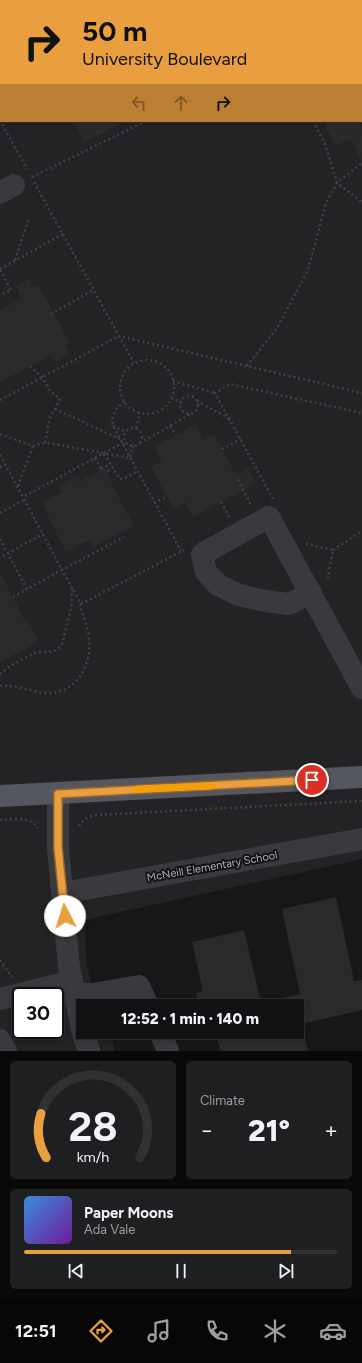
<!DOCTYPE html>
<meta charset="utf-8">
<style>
body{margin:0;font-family:Figtree,sans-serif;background:#1e1f21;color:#f1f3f6;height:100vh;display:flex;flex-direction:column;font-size:15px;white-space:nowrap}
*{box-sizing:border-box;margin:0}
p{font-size:13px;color:#9c9da0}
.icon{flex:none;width:22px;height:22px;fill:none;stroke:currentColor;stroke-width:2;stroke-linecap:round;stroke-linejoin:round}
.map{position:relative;height:1051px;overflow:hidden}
.drawer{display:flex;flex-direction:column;gap:10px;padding:10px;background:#09090a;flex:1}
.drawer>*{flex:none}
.guide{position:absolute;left:0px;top:0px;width:362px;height:122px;box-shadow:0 2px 6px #0003,0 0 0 1px #303133;background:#e99f40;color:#111;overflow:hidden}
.speed{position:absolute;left:12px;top:987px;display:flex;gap:8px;font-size:20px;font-weight:700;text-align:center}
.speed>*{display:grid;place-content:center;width:52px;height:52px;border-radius:50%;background:#111113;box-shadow:0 2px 6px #0003,0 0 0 1px #303133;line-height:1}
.speed .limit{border:2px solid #111;border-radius:6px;background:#fff;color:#111}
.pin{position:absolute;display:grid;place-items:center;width:34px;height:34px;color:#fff;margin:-17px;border:2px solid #fff;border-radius:50%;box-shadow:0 1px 4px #0007}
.me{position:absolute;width:44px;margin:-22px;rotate:355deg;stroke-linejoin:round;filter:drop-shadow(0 0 3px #0008)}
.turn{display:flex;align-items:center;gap:14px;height:84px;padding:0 16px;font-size:18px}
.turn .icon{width:52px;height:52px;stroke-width:2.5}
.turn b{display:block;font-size:28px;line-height:34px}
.lanes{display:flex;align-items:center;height:38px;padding:0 16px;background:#0003;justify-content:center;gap:20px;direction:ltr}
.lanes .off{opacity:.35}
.big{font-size:30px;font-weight:800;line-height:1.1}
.drawer .widget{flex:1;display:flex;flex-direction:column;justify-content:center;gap:6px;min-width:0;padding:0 14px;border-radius:6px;background:#1e1f21}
.drawer .dial{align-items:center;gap:0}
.dial svg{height:104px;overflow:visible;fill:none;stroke:#303133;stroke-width:7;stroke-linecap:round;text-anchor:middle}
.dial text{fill:#f1f3f6;stroke:none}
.song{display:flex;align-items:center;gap:12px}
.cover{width:48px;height:48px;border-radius:6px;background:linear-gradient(135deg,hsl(210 70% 55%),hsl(280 70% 35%))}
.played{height:4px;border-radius:2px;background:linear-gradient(90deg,#e99f40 85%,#303133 85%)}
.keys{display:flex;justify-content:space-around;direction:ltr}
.heat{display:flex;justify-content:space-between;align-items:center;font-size:22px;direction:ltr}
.drawer .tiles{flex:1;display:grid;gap:10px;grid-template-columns:1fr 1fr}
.widget:last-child{grid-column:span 2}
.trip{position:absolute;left:76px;top:999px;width:228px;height:40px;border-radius:0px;background:#111113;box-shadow:0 2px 6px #0003,0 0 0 1px #303133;font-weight:800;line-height:40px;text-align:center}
.dock{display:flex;height:64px;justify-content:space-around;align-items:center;background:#070708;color:#9c9da0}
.dock .icon{width:28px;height:28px}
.dock .on{color:#e99f40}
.dock b{font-size:18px;color:#f1f3f6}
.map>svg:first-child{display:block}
.built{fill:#232326;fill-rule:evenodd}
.building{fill:#2a2a2d}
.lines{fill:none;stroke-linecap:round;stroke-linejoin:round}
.path{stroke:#3e4145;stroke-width:2.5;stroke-dasharray:2 3;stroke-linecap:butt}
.minor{stroke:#383a3e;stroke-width:22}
.major{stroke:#54575d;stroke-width:22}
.route-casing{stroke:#97672a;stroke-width:10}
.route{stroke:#e99f40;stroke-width:7}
.slow{stroke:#f59e0b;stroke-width:7}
.labels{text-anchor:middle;stroke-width:4;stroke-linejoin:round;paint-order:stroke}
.street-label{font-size:11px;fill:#aab0b8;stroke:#121214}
</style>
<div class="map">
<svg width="362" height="1051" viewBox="0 0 362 1051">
<rect width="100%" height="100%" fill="#171719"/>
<path class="built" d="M0 0H362V859L84 920 87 965 93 994 98 1006H83V1032H110L115 1051H0ZM1 1H361V121H1ZM21 996H55V1030H21Z"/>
<g class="building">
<polygon points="74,121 126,121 84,142"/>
<polygon points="323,121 359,121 362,127 362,162 350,138 336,146"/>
<polygon points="29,278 33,287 38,284 55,315 69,343 65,345 70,354 55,362 51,355 0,382 0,310 22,298 15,286"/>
<polygon points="196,424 203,439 214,433 236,475 248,469 256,483 193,517 185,503 174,509 151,467 162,461 155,447"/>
<polygon points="105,468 113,482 111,483 134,526 93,547 89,540 66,552 46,513 47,512 42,502 62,492 59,487 78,477 80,481"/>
<polygon points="0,572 27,624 29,623 39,642 0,662"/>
<polygon points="336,897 354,981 362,980 362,1010 302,1024 308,1051 220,1051 217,1037 206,1040 204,1032 297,1032 297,1006 199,1006 196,993 203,991 192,942 244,930 261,1003 300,994 282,909"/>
</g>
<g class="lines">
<g class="path">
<polyline points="334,0 337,1"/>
<polyline points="347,0 348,1"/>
<polyline points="2,1 4,0"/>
<polyline points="124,1 126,0"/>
<polyline points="361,58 362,61"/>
<polyline points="0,63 1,63"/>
<polyline points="0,120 27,169"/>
<polyline points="313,121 325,144 337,183 362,202"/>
<polyline points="32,177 146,121"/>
<polyline points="34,182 119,336 362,393"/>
<polyline points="15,260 29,218"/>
<polyline points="0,269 63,234"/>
<polyline points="0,270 11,290 0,295"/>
<polyline points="51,314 93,290"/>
<circle cx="147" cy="387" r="27"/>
<polyline points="30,366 42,377 51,392 60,399 49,420 45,443"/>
<polyline points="247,366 277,328 308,270 326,203 337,183 362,163"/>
<polyline points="173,381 215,393"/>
<circle cx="189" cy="405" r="9"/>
<polyline points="171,398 181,402"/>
<polyline points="0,400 119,336 134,363"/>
<polyline points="197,401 230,419"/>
<path d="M125 402C116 407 111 415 113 426L181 551"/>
<polyline points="55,409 120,439"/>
<polyline points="113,426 126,432"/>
<polyline points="170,426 176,435"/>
<polyline points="136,428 140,413"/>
<circle cx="133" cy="437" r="9"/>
<polyline points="0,434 33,446 45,443 49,443 130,458 133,445"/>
<polyline points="140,443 192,413"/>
<polyline points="222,449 241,439"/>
<polyline points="104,454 120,479 123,479 137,472"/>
<polyline points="0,455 23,497 126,441"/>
<polyline points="95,458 102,470"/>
<polyline points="0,467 5,464"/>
<polyline points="101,469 106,466 110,474"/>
<polyline points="238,480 251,505"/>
<polyline points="18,486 33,446"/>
<polyline points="273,499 215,393 230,384 362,413"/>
<polyline points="221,502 229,517"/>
<polyline points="154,503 167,496"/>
<polyline points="0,513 24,500"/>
<polyline points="0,539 27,589 62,570 23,497"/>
<polyline points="306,544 333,550 327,581"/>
<polyline points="333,550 362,531"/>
<polyline points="3,556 43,534"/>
<polyline points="13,597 27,589"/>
<polyline points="81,604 184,550"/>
<path d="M0 674C8 667 23 658 33 654 44 649 55 656 62 644L71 608 72 589"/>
<path d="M0 686C17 684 32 693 49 693 77 693 92 664 89 638 88 627 83 616 80 606L81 604 62 570 124 537"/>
<path d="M0 820C14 819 29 816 38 828"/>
<path d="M79 826C83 819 88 817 95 815L362 801"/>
<polyline points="0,960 12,977"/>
<polyline points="54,1030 63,1037"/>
</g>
<g class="minor">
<polyline points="0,193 14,185"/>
<polyline points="311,593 289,604 265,601 239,595 218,585 206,572 202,554 269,517 362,688"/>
<polyline points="58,794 58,848 69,967 83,1034 89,1051"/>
<polyline points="63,893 362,839"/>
<polyline points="75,994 93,994 139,986 148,1006"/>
<polyline points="0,999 72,981"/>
<polyline points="160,1032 168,1051"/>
<polyline points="0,1040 6,1051"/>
</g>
<polyline class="major" points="0,796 362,777"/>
</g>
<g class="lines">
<defs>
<polyline id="route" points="65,916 58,848 58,794 312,780"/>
</defs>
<use href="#route" class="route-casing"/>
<use href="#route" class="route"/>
<polyline class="slow" points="137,789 212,786"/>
</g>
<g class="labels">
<g class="street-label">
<text transform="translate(212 866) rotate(-10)" y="4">McNeill Elementary School</text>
</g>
</g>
</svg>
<div class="speed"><div class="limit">30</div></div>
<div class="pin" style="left:312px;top:780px;background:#d93025"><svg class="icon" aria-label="arrive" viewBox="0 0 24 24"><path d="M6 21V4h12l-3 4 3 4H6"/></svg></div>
<svg class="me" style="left:65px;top:916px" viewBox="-20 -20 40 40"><circle r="19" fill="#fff"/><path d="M0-13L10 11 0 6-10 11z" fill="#e99f40"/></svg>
<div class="trip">12:52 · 1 min · 140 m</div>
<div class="guide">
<div class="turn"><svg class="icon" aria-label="right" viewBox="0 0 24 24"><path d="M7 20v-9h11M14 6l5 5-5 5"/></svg><div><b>50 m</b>University Boulevard</div></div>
<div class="lanes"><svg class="icon off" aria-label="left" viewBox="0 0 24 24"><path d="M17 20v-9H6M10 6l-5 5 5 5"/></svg><svg class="icon off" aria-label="ahead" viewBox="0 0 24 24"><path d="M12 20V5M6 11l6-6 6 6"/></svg><svg class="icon" aria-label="right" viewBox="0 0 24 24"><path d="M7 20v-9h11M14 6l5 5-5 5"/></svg></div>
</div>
</div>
<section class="drawer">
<div class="tiles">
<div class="widget dial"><svg viewBox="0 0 100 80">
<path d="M14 69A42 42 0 1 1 86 69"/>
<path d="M14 69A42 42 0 0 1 10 35" stroke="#e99f40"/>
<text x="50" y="56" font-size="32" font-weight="700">28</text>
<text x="50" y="72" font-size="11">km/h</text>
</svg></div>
<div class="widget"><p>Climate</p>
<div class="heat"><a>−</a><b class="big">21°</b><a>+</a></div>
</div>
<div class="widget">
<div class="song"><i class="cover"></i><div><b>Paper Moons</b><p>Ada Vale</p></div></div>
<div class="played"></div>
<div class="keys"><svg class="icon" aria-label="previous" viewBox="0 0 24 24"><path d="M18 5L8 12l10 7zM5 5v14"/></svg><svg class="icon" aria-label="pause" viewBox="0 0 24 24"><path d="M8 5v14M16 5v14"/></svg><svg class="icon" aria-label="next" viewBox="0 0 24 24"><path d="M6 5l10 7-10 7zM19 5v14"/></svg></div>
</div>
</div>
</section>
<nav class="dock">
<b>12:51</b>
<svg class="icon on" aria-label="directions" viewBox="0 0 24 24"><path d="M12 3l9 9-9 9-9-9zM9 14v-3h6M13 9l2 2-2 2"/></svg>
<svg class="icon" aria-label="music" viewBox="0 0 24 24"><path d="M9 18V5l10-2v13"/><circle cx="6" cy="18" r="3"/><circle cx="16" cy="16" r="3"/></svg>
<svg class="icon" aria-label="phone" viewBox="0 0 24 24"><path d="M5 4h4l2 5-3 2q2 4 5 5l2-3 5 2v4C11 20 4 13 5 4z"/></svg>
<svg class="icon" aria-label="climate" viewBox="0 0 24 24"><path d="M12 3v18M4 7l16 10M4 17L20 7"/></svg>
<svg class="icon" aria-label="car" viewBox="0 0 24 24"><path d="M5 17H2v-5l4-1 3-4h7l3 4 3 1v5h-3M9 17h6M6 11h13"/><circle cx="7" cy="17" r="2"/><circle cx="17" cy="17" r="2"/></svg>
</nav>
